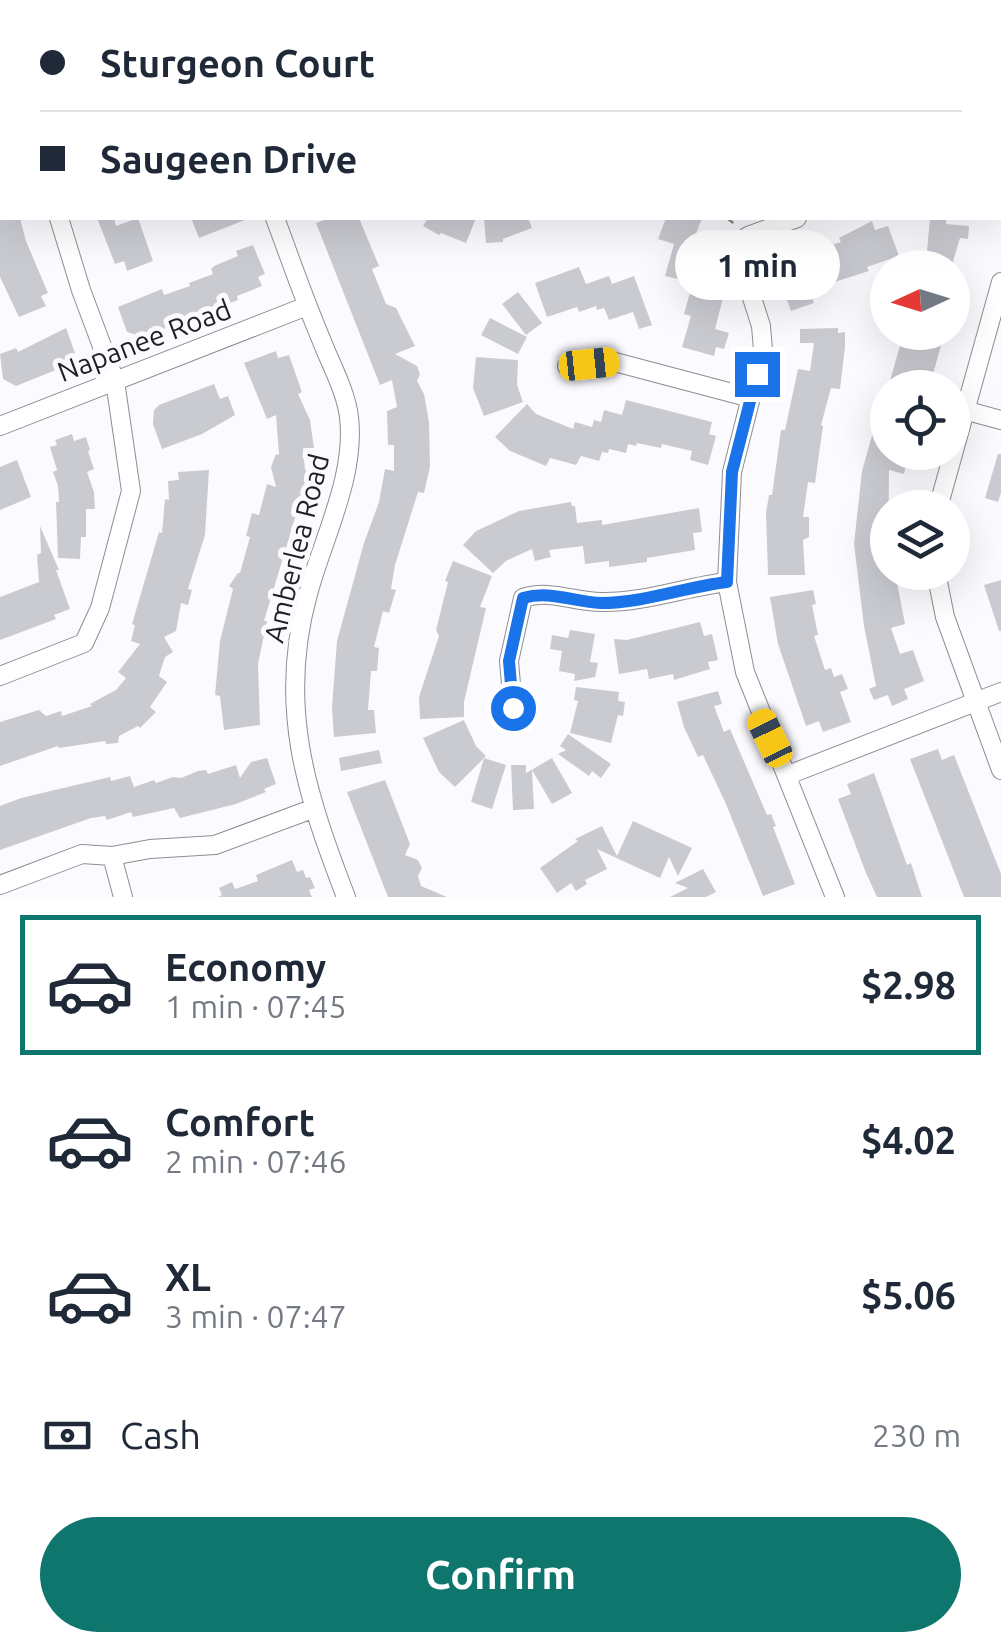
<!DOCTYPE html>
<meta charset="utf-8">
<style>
:root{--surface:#fff;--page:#f2f2f3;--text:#1f2937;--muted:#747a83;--line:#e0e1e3;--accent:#0f766e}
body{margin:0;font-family:Ubuntu,sans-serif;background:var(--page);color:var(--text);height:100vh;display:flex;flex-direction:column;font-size:38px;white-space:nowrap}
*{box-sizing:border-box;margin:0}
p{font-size:32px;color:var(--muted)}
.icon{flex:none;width:55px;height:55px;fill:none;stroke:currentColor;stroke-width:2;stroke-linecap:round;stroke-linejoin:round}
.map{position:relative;height:897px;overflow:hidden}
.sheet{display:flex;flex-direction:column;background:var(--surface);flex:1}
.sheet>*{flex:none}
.top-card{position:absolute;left:0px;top:0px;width:1002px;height:220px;box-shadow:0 10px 40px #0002;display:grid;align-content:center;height:220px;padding:0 40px;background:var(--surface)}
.needle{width:65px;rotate:266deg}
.tools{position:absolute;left:870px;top:250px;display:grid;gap:20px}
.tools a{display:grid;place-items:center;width:100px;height:100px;border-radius:50%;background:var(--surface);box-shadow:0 10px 40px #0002;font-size:50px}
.end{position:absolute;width:45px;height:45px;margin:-22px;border:12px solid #1a73e8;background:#fff;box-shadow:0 0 0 5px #fff}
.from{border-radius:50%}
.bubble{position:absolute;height:70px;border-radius:35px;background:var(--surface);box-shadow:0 10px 40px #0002;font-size:32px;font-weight:700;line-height:70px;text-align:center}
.car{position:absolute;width:30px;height:60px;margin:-30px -15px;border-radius:12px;box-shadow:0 0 8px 2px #0007;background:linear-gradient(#f5c518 24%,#345 0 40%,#f5c518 0 76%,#345 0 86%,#f5c518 0)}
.top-card b{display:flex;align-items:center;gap:35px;height:95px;font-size:38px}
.top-card b+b{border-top:2px solid var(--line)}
.top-card i{width:25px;height:25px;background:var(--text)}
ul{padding:18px 0 0;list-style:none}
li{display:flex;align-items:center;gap:30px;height:140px;margin:0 20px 15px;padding:0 20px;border:5px solid transparent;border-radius:0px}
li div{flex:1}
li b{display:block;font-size:38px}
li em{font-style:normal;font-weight:700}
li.current{border-color:var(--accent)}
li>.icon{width:90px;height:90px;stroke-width:1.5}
.pay{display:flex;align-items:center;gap:25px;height:110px;padding:0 40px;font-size:38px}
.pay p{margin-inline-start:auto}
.primary-button{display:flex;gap:20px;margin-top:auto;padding:20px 40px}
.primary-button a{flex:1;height:115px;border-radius:60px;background:var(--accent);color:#fff;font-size:40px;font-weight:700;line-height:115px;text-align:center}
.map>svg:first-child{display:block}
</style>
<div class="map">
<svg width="1001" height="897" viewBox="0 0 1001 897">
<rect width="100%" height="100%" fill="#fbfbff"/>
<!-- building -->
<path fill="#cacbd1" d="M 0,218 L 20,218 L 26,241 L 48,293 L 41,296 L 46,306 L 19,317 L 0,277 Z
M 97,218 L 114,218 L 116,226 L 138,218 L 153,261 L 127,271 L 124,261 L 115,264 Z
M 191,218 L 250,218 L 199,238 Z
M 330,218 L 359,218 L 379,266 L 372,269 L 386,304 L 396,308 L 415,346 L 395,354 L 417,366 L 420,374 L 417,381 L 424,394 L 429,422 L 430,467 L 424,493 L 418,492 L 395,565 L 391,589 L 396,590 L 389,613 L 383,611 L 374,647 L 379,648 L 377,671 L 371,671 L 368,710 L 374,710 L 376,733 L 334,737 L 332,707 L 337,641 L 364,543 L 379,502 L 385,469 L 394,471 L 394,445 L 388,445 L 387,411 L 397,407 L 392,380 L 380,385 L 316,223 Z
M 428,218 L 476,218 L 466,243 L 441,233 L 439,235 L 423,226 Z
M 484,218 L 528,218 L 532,228 L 503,239 L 503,242 L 486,243 Z
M 666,218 L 702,218 L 688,255 L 698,258 L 702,271 L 699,284 L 665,276 L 674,244 L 658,239 Z
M 930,218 L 947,218 L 946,224 L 969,226 L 968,239 L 960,238 L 951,268 L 928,268 L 922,258 L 927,251 Z
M 872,221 L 875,230 L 888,226 L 899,256 L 867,267 L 869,271 L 809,290 L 814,303 L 791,311 L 777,273 L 787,270 L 784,261 L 841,242 L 839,238 Z
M 253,245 L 265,274 L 258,277 L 262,286 L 237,296 L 238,300 L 138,339 L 137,335 L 127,332 L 118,307 L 162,289 L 164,295 L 190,286 L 189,283 L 213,274 L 211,269 L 214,266 L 238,256 L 236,251 Z
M 579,267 L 586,284 L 609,276 L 612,284 L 634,276 L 652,325 L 639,329 L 633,312 L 609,320 L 604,308 L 597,310 L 596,306 L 579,312 L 577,307 L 547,317 L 535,283 Z
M 691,289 L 723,298 L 715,329 L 729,333 L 724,349 L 716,347 L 714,356 L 682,347 L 691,316 L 684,314 Z
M 518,292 L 542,323 L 526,335 L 502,304 Z
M 490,318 L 527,337 L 518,354 L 481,335 Z
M 66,328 L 75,353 L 68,356 L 71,364 L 16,386 L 3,379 L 0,354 L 16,348 L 18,352 Z
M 838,328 L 838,333 L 845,332 L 845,347 L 840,389 L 831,388 L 821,425 L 823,426 L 815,483 L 808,482 L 803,517 L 809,517 L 809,537 L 803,540 L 805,575 L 768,575 L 766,513 L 769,495 L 772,495 L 781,430 L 785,430 L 798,369 L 810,371 L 814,343 L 800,343 L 800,329 Z
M 904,332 L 945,332 L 929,388 L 889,384 Z
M 276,351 L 278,358 L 289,355 L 302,392 L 298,394 L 310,420 L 314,448 L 303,448 L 305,470 L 308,471 L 305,485 L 264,621 L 267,621 L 258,664 L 260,725 L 224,730 L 220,696 L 215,695 L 220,641 L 233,589 L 229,586 L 238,573 L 240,573 L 250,537 L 246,536 L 252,513 L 259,515 L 267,484 L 276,487 L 271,467 L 276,454 L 279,455 L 276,415 L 267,419 L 244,363 Z
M 476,357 L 518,360 L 517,385 L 523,402 L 484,416 L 473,388 Z
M 214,384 L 220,399 L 228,396 L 235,415 L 202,434 L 162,449 L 153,424 L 154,410 L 159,405 Z
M 883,397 L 888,398 L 888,452 L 909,452 L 904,474 L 889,470 L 888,572 L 895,572 L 905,624 L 891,628 L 900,654 L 913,650 L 924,681 L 904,689 L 908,699 L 892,706 L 888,695 L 874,700 L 869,689 L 876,686 L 864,626 L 854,544 L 862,471 Z
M 626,400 L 712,422 L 709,434 L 716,436 L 708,465 L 690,460 L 692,451 L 662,444 L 661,448 L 637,443 L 636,446 L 628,444 L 626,453 L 609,449 L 608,453 L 602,452 L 599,461 L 581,456 L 576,465 L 550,458 L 546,466 L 510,451 L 495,437 L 527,404 L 536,414 L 573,429 L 575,422 L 592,427 L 594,420 L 601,422 L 604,410 L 622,415 Z
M 72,434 L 74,441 L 86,437 L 90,450 L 88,451 L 94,469 L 87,472 L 94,492 L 95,509 L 86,509 L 86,537 L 81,537 L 80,559 L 58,558 L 56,502 L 59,502 L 58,486 L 53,472 L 57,470 L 50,447 L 57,445 L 55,440 Z
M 998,454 L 1001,454 L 1001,493 L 998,502 L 985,498 Z
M 17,460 L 31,497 L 0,510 L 0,467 Z
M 209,470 L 205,535 L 188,589 L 192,590 L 188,605 L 181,603 L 176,631 L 164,637 L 173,652 L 165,657 L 159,676 L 167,682 L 150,707 L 156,712 L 140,728 L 138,726 L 119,736 L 118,743 L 106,744 L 105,741 L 59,748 L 58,746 L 0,766 L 0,722 L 39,710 L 46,716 L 61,711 L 62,716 L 92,706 L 90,704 L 116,690 L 126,678 L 118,672 L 140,644 L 131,641 L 135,625 L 132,624 L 159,532 L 162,533 L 165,499 L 169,500 L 168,481 L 179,480 L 178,472 Z
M 571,502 L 572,506 L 575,506 L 577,523 L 602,520 L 602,525 L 699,508 L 702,532 L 693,533 L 695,550 L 647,558 L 647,562 L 609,567 L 609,561 L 585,564 L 583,546 L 549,550 L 551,557 L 535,561 L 532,549 L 506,561 L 493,573 L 463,545 L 476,531 L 519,511 Z
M 40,526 L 59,570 L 56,570 L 70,609 L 54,615 L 56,619 L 0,640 L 0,597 L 39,582 L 37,555 L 41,553 Z
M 453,561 L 492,576 L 480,607 L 486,608 L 464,702 L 464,717 L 420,719 L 419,697 L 439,636 L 436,630 L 448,582 L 445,581 Z
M 1001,580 L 1001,631 L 999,631 L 984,585 Z
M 813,590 L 816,604 L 812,605 L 818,635 L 814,636 L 825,670 L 831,668 L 834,677 L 842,674 L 848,689 L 840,692 L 851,722 L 823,732 L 819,721 L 806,726 L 778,644 L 770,597 Z
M 700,622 L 704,636 L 712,634 L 718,660 L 708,662 L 710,669 L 674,680 L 673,674 L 649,679 L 647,669 L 619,674 L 614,639 L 627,640 Z
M 570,630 L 595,634 L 590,662 L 598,663 L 595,677 L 574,681 L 575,674 L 559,671 L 562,651 L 550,649 L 552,635 L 568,638 Z
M 576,687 L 619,692 L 618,701 L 625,702 L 623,716 L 618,715 L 611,743 L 570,733 L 578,701 L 574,700 Z
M 718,691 L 722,704 L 714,706 L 724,732 L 730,729 L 767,815 L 771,814 L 776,826 L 773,827 L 795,884 L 763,896 L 726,804 L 703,755 L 698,757 L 684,727 L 677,702 Z
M 464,720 L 476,746 L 486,756 L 455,787 L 439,772 L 423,738 Z
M 568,734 L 611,764 L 601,778 L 592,771 L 589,776 L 558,754 L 566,750 L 560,746 Z
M 938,749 L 942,760 L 954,755 L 1001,874 L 1001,897 L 964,897 L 910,759 Z
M 379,750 L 382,763 L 341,771 L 339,758 Z
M 267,758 L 276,784 L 264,789 L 266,792 L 236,804 L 180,818 L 174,808 L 133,817 L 131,812 L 107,820 L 105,816 L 91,818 L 0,850 L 0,806 L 21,798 L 110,777 L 111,781 L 130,776 L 134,787 L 154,780 L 156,783 L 173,777 L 181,778 L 198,771 L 206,770 L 208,774 L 236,765 L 240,778 L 251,762 Z
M 484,758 L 506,765 L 492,809 L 471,802 Z
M 552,758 L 572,793 L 552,804 L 532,770 L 534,809 L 513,810 L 511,765 L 526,765 L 526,773 Z
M 874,773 L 907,865 L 911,863 L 922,897 L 877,897 L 866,873 L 838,799 L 851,794 L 847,784 Z
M 385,780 L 410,844 L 405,855 L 418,860 L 422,868 L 418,876 L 421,886 L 447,897 L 388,897 L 347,792 Z
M 633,821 L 692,848 L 678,876 L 669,857 L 660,878 L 597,849 L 607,869 L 585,880 L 587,884 L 576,891 L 571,883 L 557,893 L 540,868 L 578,841 L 575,839 L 602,826 L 617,856 Z
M 292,860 L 297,872 L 303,870 L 306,878 L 310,877 L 315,888 L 309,890 L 312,897 L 218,897 L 222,895 L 219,888 L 232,882 L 235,889 L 258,881 L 256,875 Z
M 703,869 L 716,892 L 706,897 L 670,897 L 688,888 L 675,883 Z"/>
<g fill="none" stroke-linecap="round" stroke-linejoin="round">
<!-- minor casing -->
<g stroke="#8d8d93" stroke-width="20">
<path id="minor" d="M 414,0 L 415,2
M 712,0 L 713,2
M 947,0 L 948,2
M 321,2 L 325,0
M 0,66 L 2,73
M 1000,116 L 1001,115
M 1000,147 L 1001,150
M 275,218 C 290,258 304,299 321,339 C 330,363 346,391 349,417 C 356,476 323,538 308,594 C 277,706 306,793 346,897
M 797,218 L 748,236 L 739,257 L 761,326 L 763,350 L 732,472 L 727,582 L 745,672 L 835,897
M 567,366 L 611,361 L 751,398
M 964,410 L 1001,420
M 0,426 L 307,306
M 938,508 L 1001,282
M 936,572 L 945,617 L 1001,770
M 0,676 L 84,643 L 100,608 L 131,491 L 115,381 L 81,290 L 59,218
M 513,708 L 509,661 L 523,598 C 550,589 574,602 601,602 C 644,603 685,587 727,582
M 788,775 L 1001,692
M 112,856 L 123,897
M 0,885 L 82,854 L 112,856 L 150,849 L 215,845 L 312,809"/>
</g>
<!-- path -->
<path stroke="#8a8a8d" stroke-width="2.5" stroke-dasharray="8 5" stroke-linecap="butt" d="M 727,218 L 737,226"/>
<!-- minor -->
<use href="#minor" stroke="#fff" stroke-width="18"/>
</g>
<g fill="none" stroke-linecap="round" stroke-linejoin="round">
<!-- route -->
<path stroke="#1a73e8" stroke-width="12" d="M 513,708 L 509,661 L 523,598 C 550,590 574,602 601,603 C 644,603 685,587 727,582 L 732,472 L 757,374"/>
</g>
<g text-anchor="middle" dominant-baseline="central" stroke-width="10" stroke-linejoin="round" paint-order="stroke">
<!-- street labels -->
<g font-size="28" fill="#1f1f21" stroke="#fbfbff">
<text transform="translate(144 340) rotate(-21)">Napanee Road</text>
<text transform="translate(296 548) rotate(-76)">Amberlea Road</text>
</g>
</g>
</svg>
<div class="tools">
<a><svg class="needle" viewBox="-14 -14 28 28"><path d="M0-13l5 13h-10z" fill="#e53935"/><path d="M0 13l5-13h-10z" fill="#747a83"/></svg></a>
<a><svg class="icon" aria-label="locate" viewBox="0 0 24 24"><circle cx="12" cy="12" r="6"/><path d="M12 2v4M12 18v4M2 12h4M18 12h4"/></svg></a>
<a><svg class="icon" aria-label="layers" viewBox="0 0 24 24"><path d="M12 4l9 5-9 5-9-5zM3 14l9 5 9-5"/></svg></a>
</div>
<i class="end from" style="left:513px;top:708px"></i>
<i class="end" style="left:757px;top:374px"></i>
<div class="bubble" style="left:675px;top:230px;width:165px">1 min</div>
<i class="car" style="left:589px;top:364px;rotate:84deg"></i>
<i class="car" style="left:770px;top:738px;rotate:334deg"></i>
<div class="top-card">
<b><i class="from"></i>Sturgeon Court</b>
<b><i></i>Saugeen Drive</b>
</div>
</div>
<section class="sheet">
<ul>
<li class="current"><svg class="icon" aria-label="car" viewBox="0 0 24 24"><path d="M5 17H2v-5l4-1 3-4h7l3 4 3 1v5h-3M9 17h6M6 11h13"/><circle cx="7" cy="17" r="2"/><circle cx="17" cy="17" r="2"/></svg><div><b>Economy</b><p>1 min · 07:45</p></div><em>$2.98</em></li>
<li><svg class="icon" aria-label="car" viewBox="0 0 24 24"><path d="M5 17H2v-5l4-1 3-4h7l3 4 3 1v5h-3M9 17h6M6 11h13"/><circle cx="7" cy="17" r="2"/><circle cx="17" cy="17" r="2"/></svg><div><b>Comfort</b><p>2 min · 07:46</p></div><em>$4.02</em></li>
<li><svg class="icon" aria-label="car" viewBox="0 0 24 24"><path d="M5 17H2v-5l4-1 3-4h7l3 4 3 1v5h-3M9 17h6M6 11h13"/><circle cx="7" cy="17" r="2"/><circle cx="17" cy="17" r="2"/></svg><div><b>XL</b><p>3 min · 07:47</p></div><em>$5.06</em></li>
</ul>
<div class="pay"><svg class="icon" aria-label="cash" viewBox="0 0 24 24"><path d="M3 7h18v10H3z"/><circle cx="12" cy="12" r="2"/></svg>Cash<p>230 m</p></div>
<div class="primary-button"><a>Confirm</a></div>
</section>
